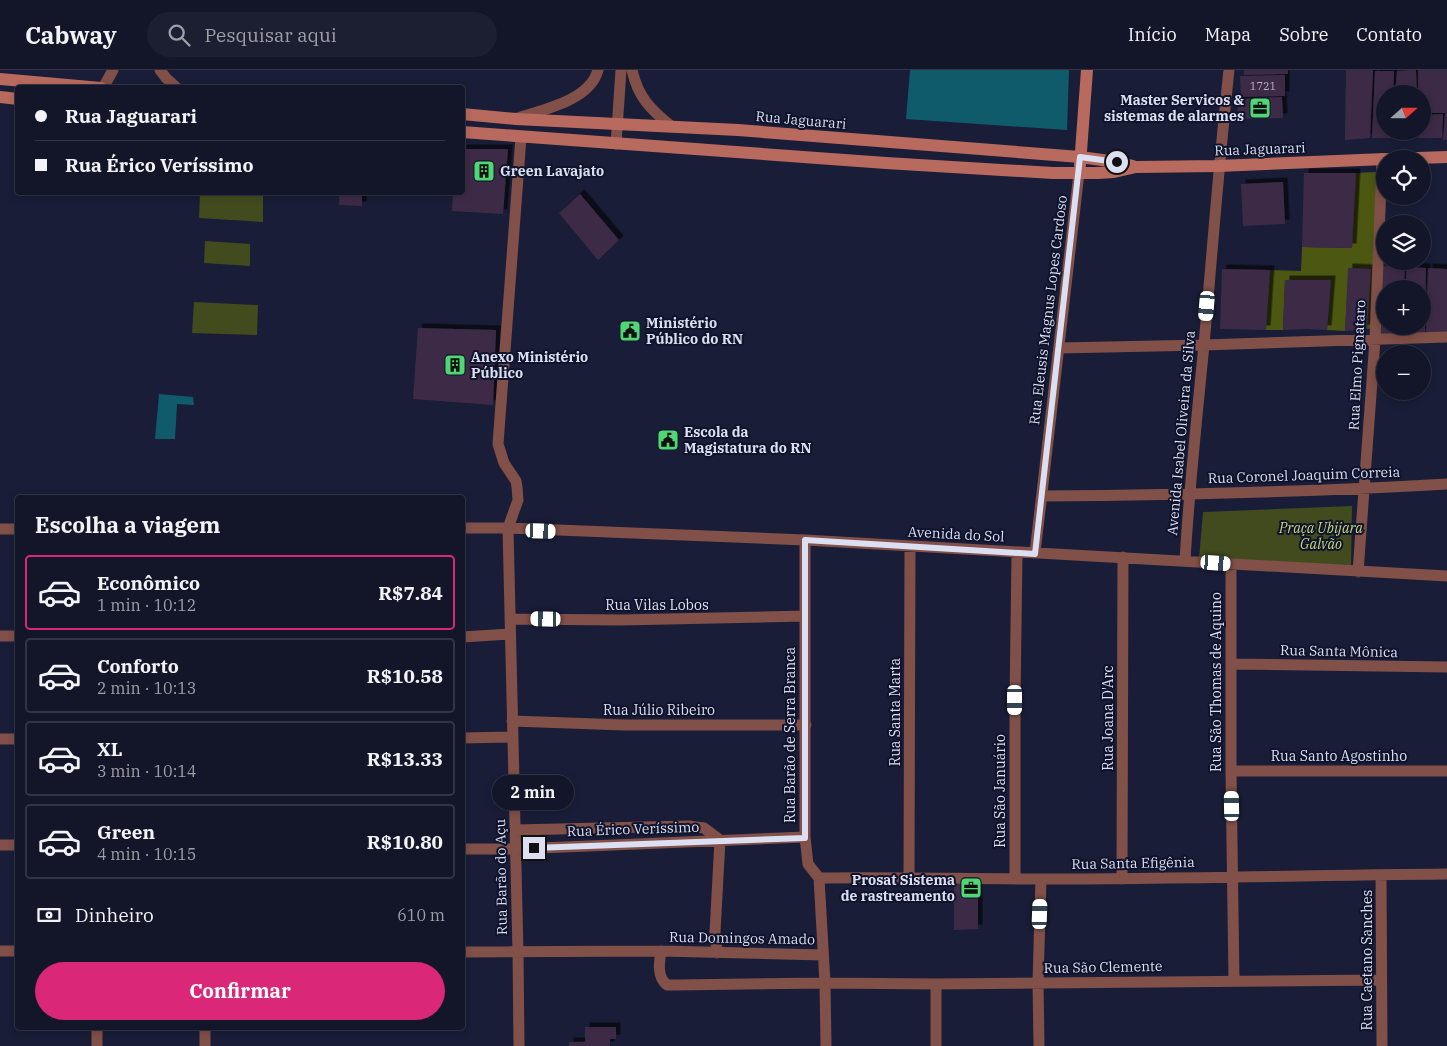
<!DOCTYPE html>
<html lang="pt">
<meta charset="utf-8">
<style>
:root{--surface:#131629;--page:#1c1f31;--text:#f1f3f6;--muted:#9d9fa8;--line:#323546;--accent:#db2777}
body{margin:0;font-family:"IBM Plex Serif",serif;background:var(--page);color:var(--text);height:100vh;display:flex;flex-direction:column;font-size:19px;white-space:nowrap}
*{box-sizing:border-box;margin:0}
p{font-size:16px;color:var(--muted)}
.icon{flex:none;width:28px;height:28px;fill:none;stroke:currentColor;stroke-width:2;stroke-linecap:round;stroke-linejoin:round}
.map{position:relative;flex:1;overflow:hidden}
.drawer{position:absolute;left:15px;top:425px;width:450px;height:535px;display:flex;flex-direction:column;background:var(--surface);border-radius:5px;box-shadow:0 2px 8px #0003,0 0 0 1px var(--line)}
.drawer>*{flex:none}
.guide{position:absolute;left:15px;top:15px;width:450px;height:110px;border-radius:5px;box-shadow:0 2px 8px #0003,0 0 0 1px var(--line);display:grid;align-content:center;height:110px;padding:0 20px;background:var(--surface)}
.needle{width:32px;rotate:69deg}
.tools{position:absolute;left:1376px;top:15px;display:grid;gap:10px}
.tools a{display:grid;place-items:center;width:55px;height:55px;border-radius:50%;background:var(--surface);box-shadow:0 2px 8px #0003,0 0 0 1px var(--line);font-size:25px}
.end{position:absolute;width:22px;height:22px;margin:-11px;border:6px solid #dbdff1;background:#111;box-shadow:0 0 0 2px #111}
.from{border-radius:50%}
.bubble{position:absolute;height:35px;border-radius:18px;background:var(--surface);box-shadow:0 2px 8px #0003,0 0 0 1px var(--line);font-size:16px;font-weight:700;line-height:35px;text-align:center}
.car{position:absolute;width:15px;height:30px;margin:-15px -8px;border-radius:6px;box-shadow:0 0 4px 1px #0007;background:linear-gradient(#fff 24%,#345 0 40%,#fff 0 76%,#345 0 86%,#fff 0)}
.guide b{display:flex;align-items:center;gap:18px;height:48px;font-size:19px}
.guide b+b{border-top:1px solid var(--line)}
.guide i{width:12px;height:12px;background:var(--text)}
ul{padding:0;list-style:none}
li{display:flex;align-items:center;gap:15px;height:75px;margin:0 10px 8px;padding:0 10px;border:2px solid var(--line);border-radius:5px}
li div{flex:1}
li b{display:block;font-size:19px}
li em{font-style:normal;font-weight:700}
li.active{border-color:var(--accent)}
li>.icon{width:45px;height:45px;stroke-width:1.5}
h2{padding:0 20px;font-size:22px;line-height:60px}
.pay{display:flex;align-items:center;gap:12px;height:55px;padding:0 20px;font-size:19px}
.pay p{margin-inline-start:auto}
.action{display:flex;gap:10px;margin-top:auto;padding:10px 20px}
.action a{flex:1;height:58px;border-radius:30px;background:var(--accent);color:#fff;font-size:20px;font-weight:700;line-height:58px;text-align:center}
header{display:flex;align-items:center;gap:30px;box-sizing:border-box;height:70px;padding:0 25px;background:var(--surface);border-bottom:1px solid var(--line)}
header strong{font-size:24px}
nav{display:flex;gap:28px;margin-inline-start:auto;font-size:18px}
.search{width:350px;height:45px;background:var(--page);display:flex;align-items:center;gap:12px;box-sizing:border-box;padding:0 18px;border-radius:28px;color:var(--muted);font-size:19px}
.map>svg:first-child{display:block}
</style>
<header>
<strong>Cabway</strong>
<div class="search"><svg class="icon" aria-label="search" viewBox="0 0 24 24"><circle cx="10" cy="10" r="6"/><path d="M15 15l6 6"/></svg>Pesquisar aqui</div>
<nav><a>Início</a><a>Mapa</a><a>Sobre</a><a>Contato</a></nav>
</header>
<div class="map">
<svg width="1447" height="976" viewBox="0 0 1447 976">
<defs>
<filter id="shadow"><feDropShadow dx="4.5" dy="-4.5" stdDeviation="0" flood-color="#0009"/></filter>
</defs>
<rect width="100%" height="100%" fill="#191d37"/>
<!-- green -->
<path fill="#424b1e" d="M 200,123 L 263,123 L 263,152 L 199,148 Z
M 205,171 L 250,174 L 250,196 L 204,193 Z
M 194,232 L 258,235 L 257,265 L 192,263 Z
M 1352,436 L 1351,498 L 1199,489 L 1203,442 Z"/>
<!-- forest -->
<path fill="#4c5712" d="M 1376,102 L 1374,258 L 1367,259 L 1371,199 L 1349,198 L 1345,261 L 1327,260 L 1331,210 L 1285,210 L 1283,260 L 1266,260 L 1270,200 L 1301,201 L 1302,177 L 1352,178 L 1356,103 Z"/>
<!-- water -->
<path fill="#105b6b" d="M 910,0 L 1069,0 L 1067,60 L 906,49 Z
M 159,324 L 193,327 L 194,335 L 177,334 L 175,369 L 155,369 Z"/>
<!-- building -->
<path fill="#3c2c46" filter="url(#shadow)" d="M 1244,0 L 1288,0 L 1288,4 L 1244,5 Z
M 1346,0 L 1373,0 L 1370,68 L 1345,70 Z
M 1412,0 L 1416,0 L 1417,24 L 1395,24 L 1397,1 Z
M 1418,0 L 1447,0 L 1447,70 L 1443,70 L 1445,43 L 1422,43 L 1422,24 L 1418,24 Z
M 1375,1 L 1394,1 L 1393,24 L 1385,24 L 1385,61 L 1391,61 L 1391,68 L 1372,68 Z
M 1285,5 L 1285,26 L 1241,27 L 1240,6 Z
M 1282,27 L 1283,48 L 1238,49 L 1237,29 Z
M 1443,44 L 1442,68 L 1419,68 L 1419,61 L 1422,61 L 1422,45 Z
M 1393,61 L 1417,61 L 1418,66 L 1393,67 Z
M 462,79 L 508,79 L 503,144 L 452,141 L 453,122 L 462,122 Z
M 1304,103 L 1356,103 L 1352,178 L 1302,177 Z
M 1283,112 L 1285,154 L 1243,156 L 1241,114 Z
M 339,122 L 362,122 L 362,136 L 339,135 Z
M 580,124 L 619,170 L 598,190 L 559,143 Z
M 1382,196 L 1405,197 L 1404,219 L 1385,219 L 1385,256 L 1403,256 L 1403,264 L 1380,264 Z
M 1406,197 L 1426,198 L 1425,263 L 1405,263 L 1405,256 L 1422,256 L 1422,219 L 1406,219 Z
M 1348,198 L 1371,199 L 1367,259 L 1345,261 Z
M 1428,198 L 1447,199 L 1447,262 L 1426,263 Z
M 1222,199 L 1270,200 L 1266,260 L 1220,259 Z
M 1285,210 L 1331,210 L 1327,260 L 1308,259 L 1283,260 Z
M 418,258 L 496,260 L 493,335 L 413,329 Z
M 954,814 L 978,814 L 978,859 L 954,860 Z
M 585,957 L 616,957 L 616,969 L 610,969 L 610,976 L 569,976 L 569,972 L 585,972 Z"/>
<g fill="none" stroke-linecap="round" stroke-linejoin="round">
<!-- street -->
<path stroke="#815048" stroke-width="11" d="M 160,0 L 166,8 L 177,18
M 632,0 C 638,27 650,39 671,56
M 103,18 L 113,0
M 518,48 C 545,39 590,30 598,0
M 616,74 L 621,0
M 1059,278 L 1204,275 L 1447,267
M 1042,426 C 1177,425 1312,422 1447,414
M 462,458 L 508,458 L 805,470 L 1447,506
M 0,459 L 18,459
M 805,470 L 805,767 L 808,794 L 819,808 L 825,913 L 826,976
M 1035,483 L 1079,103
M 1185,491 C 1189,419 1197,347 1204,275 C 1212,184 1219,92 1229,0
M 1231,494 L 1231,701 L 1234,911
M 1358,502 L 1375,270 L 1382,89
M 510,549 L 620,550 L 805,546
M 0,566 L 18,566
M 462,567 L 510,564
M 1231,594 L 1447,597
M 512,651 L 624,655 L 806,655
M 462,668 L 513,667
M 0,669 L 18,669
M 1231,701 L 1447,701
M 515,760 L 689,756 L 704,758 L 720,770
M 0,775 L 18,775
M 462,779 L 516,779 L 805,767
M 1381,805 L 1382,976
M 909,807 L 910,477
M 819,808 C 894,807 968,809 1042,809 C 1177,809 1312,805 1447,804
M 1015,809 L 1015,630 L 1017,483
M 1122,809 L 1123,487
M 0,881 L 18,881
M 661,881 C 659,893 657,907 667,915 L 677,915 L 825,913 L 936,914 L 1381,910
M 462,882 L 661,881 L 823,885
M 717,883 L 715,862 L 720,770
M 205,958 L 205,976
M 97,976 L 97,958
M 519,976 L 518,882 L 508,458 L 518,430 L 517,417 L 516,411 L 504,393 L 498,374 L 521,67
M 936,976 L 936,914
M 1039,976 L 1038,912 L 1041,809"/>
<!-- secondary -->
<path stroke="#b96a5e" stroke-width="12" d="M 0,9 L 101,18
M 0,27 L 18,29
M 462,44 L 516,49 L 738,60 L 1080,87 L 1117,92 L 1133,96
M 462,62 L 886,93 L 1053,103 L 1098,103 L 1114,102 L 1136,97 L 1218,96 L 1385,89
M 1389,89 L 1447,87
M 1080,95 L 1087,0"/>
</g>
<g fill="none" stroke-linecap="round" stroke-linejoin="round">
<!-- route -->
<path stroke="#dbdff1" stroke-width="6" d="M 534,778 L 805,768 L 805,470 L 1035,484 L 1080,87 L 1117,92"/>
</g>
<!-- icons -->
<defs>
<g id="office-square" transform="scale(1.125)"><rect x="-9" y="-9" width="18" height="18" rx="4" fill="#50d674" stroke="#10132c"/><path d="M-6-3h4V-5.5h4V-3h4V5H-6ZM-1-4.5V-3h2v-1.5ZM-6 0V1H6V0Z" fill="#111"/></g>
<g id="building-square" transform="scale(1.125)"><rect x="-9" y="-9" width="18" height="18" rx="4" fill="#50d674" stroke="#10132c"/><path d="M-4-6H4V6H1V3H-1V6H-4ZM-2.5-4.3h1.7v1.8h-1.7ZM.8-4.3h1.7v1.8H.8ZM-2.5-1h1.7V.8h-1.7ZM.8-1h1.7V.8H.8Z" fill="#111"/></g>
<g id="civic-square" transform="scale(1.125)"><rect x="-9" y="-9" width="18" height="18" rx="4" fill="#50d674" stroke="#10132c"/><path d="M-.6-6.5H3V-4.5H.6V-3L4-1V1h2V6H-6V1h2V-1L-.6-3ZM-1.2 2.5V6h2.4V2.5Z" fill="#111"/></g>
</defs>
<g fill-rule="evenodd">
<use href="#office-square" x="1260" y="38"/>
<use href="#building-square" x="484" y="101"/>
<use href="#civic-square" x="630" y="261"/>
<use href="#building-square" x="455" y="295"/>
<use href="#civic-square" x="668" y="370"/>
<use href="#office-square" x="971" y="818"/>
</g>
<g text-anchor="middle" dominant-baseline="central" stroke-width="4" stroke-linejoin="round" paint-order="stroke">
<!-- number labels -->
<g font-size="11" fill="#b3b2c6">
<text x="1263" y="16">1721</text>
</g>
<!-- poi labels -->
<g font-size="14" font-weight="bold" fill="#dbdff1" stroke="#10132c" text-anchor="start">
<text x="1244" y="30" text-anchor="end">Master Servicos &amp;<tspan x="1244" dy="16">sistemas de alarmes</tspan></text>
<text x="500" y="101">Green Lavajato</text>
<text x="646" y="253">Ministério<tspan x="646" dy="16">Público do RN</tspan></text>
<text x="471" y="287">Anexo Ministério<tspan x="471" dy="16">Público</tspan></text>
<text x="684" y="362">Escola da<tspan x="684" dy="16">Magistatura do RN</tspan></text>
<text x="955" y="810" text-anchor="end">Prosat Sistema<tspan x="955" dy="16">de rastreamento</tspan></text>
</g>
<!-- street labels -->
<g font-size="14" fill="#dbdff1" stroke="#10132c">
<text transform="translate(801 50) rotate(5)">Rua Jaguarari</text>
<text transform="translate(1260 79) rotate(-2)">Rua Jaguarari</text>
<text transform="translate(1048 240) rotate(-83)">Rua Eleusis Magnus Lopes Cardoso</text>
<text transform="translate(1357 295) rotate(-87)">Rua Elmo Pignataro</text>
<text transform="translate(1181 363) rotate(-85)">Avenida Isabel Oliveira da Silva</text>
<text transform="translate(1304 405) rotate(-2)">Rua Coronel Joaquim Correia</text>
<text transform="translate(956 464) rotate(3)">Avenida do Sol</text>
<text x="657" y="535">Rua Vilas Lobos</text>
<text transform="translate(1339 581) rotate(1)">Rua Santa Mônica</text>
<text transform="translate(1216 612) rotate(-90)">Rua São Thomas de Aquino</text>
<text x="659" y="640">Rua Júlio Ribeiro</text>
<text transform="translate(895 642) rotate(-90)">Rua Santa Marta</text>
<text transform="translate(1108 648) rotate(-90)">Rua Joana D'Arc</text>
<text transform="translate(790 665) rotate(-90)">Rua Barão de Serra Branca</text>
<text x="1339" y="686">Rua Santo Agostinho</text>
<text transform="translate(1000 721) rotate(-90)">Rua São Januário</text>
<text transform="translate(633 759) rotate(-2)">Rua Érico Veríssimo</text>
<text transform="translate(1133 793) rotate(-1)">Rua Santa Efigênia</text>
<text transform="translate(501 807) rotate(-91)">Rua Barão do Açu</text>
<text transform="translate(742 868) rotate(1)">Rua Domingos Amado</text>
<text transform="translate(1367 890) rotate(-90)">Rua Caetano Sanches</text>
<text transform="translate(1103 897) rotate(-1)">Rua São Clemente</text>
</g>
<!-- park labels -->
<g font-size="14" font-style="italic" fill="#c4d679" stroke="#10132c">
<text x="1321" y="458">Praça Ubijara<tspan x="1321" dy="16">Galvão</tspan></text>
</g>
</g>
</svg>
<div class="tools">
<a><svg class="needle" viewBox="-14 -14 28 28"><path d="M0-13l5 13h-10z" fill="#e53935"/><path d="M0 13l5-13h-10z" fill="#9d9fa8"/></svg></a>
<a><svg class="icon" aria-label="locate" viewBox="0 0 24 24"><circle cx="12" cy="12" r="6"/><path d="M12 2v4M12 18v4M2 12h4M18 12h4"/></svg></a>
<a><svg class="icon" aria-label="layers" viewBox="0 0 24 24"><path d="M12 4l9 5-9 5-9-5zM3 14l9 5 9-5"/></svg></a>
<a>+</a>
<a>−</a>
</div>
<i class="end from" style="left:1117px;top:92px"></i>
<i class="end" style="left:534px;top:778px"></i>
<div class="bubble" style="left:492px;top:705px;width:82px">2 min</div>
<i class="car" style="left:1207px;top:236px;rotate:185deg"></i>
<i class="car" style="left:541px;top:461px;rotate:92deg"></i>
<i class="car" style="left:1216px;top:493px;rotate:94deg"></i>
<i class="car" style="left:546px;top:549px;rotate:271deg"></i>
<i class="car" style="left:1015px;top:630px;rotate:180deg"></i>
<i class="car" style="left:1232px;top:736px;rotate:359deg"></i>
<i class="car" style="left:1040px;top:844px;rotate:2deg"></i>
<div class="guide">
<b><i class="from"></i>Rua Jaguarari</b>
<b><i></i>Rua Érico Veríssimo</b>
</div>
<section class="drawer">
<h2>Escolha a viagem</h2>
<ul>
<li class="active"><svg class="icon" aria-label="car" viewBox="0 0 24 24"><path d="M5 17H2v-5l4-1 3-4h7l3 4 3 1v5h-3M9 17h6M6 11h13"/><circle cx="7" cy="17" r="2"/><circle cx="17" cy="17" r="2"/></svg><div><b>Econômico</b><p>1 min · 10:12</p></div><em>R$7.84</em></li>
<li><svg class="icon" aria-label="car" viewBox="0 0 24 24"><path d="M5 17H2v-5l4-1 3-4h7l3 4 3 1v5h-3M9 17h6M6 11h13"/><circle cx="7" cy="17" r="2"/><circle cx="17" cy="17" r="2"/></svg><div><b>Conforto</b><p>2 min · 10:13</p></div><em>R$10.58</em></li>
<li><svg class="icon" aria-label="car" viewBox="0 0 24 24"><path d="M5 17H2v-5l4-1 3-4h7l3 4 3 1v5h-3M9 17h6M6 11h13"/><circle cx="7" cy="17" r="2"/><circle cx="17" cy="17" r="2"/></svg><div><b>XL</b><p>3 min · 10:14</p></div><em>R$13.33</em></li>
<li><svg class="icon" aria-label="car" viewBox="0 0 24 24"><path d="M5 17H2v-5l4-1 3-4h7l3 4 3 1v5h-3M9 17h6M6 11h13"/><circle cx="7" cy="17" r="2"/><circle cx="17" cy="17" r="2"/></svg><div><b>Green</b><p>4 min · 10:15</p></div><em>R$10.80</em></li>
</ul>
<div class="pay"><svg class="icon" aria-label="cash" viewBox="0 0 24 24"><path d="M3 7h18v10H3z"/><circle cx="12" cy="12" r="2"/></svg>Dinheiro<p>610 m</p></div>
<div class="action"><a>Confirmar</a></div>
</section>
</div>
